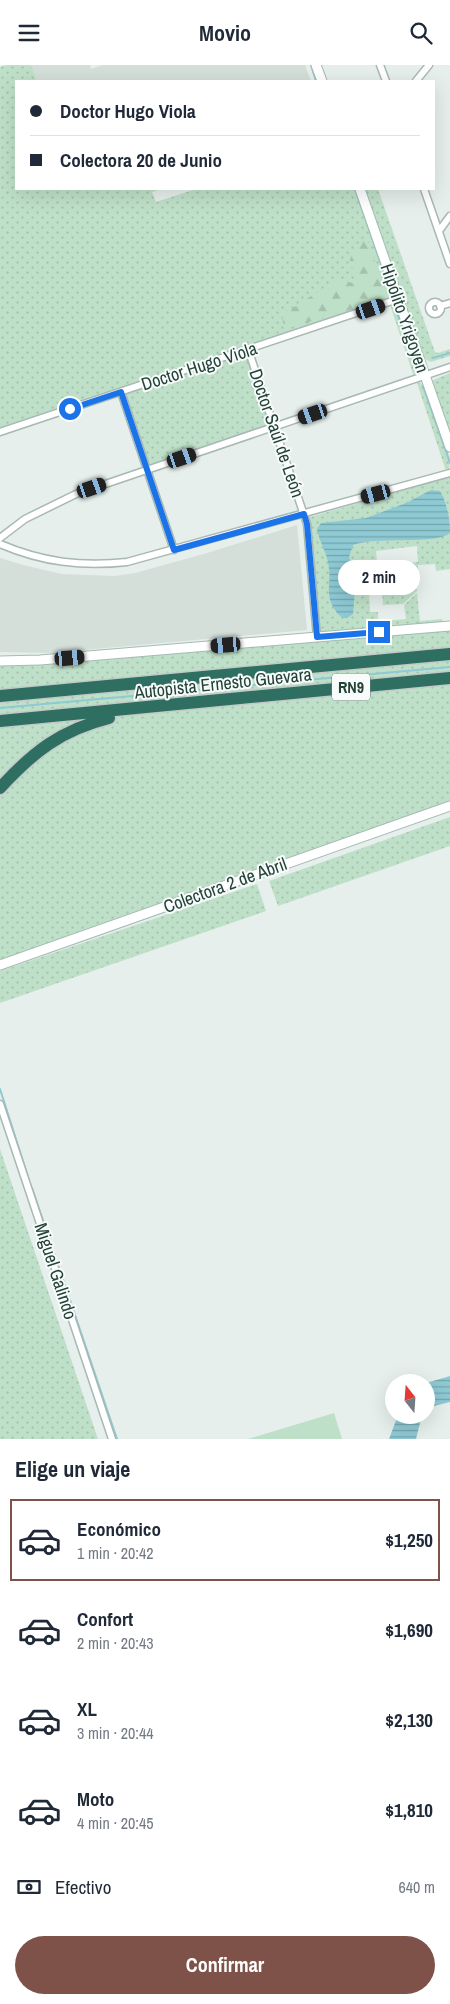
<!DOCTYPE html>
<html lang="es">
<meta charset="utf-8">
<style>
:root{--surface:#fff;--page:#f2f2f3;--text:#1f2937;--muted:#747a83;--line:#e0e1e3;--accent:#7f5249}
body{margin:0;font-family:"Archivo Narrow",sans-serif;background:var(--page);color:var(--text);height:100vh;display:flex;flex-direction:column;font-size:19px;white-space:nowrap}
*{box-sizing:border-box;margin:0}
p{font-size:16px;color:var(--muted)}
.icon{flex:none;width:28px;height:28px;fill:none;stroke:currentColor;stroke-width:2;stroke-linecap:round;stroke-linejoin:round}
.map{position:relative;height:1374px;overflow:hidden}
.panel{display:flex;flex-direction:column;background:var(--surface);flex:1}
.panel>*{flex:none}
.banner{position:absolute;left:15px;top:15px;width:420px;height:110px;border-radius:0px;box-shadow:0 5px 20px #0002;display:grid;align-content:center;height:110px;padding:0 15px;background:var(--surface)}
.needle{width:32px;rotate:343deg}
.buttons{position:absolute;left:385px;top:1309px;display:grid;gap:10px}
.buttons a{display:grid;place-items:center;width:50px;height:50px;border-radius:50%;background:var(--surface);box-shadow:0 5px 20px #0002;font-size:25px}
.end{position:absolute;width:22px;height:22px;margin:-11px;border:6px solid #1a73e8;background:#fff;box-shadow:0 0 0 2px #fff}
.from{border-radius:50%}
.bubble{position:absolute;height:35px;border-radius:18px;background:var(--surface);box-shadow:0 5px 20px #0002;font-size:16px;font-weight:700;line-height:35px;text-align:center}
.car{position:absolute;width:15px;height:30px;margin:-15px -8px;border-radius:6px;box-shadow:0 0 4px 1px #0007;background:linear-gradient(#222 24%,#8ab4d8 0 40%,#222 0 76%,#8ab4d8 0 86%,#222 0)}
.banner b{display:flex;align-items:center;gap:18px;height:48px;font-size:19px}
.banner b+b{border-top:1px solid var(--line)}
.banner i{width:12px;height:12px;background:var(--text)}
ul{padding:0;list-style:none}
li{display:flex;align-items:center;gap:15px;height:82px;margin:0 10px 8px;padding:0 5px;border:2px solid transparent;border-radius:0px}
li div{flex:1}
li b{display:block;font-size:19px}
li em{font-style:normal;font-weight:700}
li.current{border-color:var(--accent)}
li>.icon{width:45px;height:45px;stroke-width:1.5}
h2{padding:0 15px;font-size:22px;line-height:60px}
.pay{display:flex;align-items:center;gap:12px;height:55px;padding:0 15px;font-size:19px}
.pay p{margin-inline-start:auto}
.cta{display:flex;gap:10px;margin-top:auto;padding:10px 15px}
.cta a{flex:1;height:58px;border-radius:30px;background:var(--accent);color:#fff;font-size:20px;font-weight:700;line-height:58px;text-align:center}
header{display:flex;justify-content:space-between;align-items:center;height:65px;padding:0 15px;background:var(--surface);font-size:22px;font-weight:700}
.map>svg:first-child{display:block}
</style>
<header><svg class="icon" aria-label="menu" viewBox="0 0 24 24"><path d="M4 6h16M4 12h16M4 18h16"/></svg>Movio<svg class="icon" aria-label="search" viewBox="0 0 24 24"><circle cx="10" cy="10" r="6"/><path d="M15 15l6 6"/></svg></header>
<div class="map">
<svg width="450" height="1374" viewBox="0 0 450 1374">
<defs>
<pattern id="grass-dots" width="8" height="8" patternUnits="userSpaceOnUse" patternTransform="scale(1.25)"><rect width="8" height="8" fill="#bfe0c8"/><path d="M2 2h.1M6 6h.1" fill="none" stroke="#a4c1ad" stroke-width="1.8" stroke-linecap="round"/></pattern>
<pattern id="forest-firs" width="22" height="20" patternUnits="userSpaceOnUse" patternTransform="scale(1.25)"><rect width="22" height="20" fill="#bfe0c8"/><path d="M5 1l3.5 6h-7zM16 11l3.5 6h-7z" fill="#a4c1ad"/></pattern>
<pattern id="water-rules" width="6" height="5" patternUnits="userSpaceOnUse" patternTransform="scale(1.25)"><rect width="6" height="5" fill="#8ec9d4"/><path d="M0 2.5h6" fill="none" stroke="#74a5ad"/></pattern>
</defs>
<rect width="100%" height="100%" fill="#e6efeb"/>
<!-- built -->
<path fill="#d4dfda" d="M 31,0 L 90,0 L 91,4 L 103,0 L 305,0 L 311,16 L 37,16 Z
M 297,460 L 307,565 L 51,588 L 0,587 L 0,493 L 23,500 L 62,509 L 115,511 L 135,508 L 207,488 Z"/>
<!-- grass -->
<path fill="url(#grass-dots)" d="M 6,0 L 31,0 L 37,16 L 16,16 L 16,124 L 162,124 L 152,127 L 156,137 L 196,124 L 356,124 L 393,232 L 0,364 L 0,2 Z
M 362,124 L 378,124 L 435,287 L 438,288 L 450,284 L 450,291 L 431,297 L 423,293 Z
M 393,239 L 398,243 L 420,307 L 414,312 L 390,240 Z
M 242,289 L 248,293 L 269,357 L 267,362 L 151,399 L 147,395 L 127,334 L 127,328 Z
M 450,308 L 450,374 L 431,316 Z
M 420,317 L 426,324 L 450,393 L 449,405 L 446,406 L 417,318 Z
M 450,412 L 450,504 L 436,506 L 435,499 L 418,500 L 418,507 L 379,510 L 379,501 L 418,497 L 417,481 L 376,486 L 377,497 L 366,497 L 367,508 L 361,509 L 363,525 L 369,525 L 370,547 L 378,547 L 378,560 L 381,559 L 382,556 L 406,554 L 404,540 L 417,528 L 420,556 L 442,554 L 443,557 L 320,568 L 309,456 L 310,452 Z
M 408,524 L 417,524 L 417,526 L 403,539 L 383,540 L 382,526 Z
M 450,561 L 450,741 L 0,900 L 0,596 Z
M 450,752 L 450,781 L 278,841 L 269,816 Z
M 257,819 L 266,846 L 0,938 L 0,906 Z
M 0,1084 L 98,1374 L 0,1374 Z"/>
<!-- forest -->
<path fill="url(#forest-firs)" d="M 364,173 L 367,174 L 388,234 L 284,264 L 282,250 L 336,215 L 354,218 L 361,213 L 349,199 L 353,184 Z"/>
<!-- garden -->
<path fill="#bfe0c8" d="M 334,1348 L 342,1374 L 248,1374 Z"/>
<!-- water -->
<path fill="url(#water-rules)" d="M 431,425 L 440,426 C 447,439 450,453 450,468 C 437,480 376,471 353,480 L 349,492 L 356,512 L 353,549 L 347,553 L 341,552 C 321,531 333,522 328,497 C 326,486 319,476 317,464 L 321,458 L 366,453 L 406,438 Z
M 450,1311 L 450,1337 L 426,1343 L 426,1318 Z
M 398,1350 L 422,1350 L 416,1374 L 389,1374 Z"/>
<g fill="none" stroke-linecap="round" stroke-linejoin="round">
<!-- stream -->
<path stroke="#8ec9d4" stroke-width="2" d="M 311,0 L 316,16
M 355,124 L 391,228
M 396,245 L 417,304
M 433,293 L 450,288
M 423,321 L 450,398
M 0,643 L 450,602
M 0,1024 L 29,1115
M 32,1123 L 117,1374"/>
<!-- street casing -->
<g stroke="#a8b8b2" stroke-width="9">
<path id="street" d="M 380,0 L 386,16
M 416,16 L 429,0
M 424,124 L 450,199
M 439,166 L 450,151
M429 243a6 6 0 1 1 12 0a6 6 0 1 1-12 0Z
M 440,241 L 450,238
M 248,284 L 307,459 L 317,572
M 121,327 L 174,485
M 0,367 L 398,234
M 0,473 L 25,454 L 76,429 L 450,302
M 0,479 C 42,497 82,502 127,497 L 450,408
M 0,1039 L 112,1374"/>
</g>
<!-- secondary casing -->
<g stroke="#a4bbb3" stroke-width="11">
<path id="secondary" d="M 316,0 L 322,16
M 360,124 L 450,382
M 0,596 L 40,595 L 450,561
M 0,900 L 450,741"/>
</g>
<!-- highway casing -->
<g stroke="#c2cac8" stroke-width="15">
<path id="highway" d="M 0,631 L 450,589
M 0,656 L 450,613
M 0,723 C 33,687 61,665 109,653"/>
</g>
<!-- street -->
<use href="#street" stroke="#fff" stroke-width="6"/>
<!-- secondary -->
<use href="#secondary" stroke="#fff" stroke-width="9"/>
<!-- highway -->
<use href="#highway" stroke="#2f6f62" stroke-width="12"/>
</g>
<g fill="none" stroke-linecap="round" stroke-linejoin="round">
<!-- route -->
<path stroke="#1a73e8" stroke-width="6" d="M 70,344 L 121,327 L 174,485 L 304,449 L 307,459 L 317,572 L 379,567"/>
</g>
<g text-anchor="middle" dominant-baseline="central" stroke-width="4" stroke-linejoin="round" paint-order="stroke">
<!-- shield labels -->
<rect fill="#f7fbf9" stroke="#637a73" stroke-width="1" x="332" y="608.5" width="38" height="27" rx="4"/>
<g font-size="16" font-weight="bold" fill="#24423a">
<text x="351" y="622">RN9</text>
</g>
<!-- street labels -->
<g font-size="18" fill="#24423a" stroke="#f7fbf9">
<text transform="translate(405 253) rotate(71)">Hipólito Yrigoyen</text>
<text transform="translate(199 301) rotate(-18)">Doctor Hugo Viola</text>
<text transform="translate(277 368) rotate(71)">Doctor Saúl de León</text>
<text transform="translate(223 618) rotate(-6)">Autopista Ernesto Guevara</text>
<text transform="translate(225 820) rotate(-20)">Colectora 2 de Abril</text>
<text transform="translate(56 1206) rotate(72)">Miguel Galindo</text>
</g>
</g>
</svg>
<div class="buttons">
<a><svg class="needle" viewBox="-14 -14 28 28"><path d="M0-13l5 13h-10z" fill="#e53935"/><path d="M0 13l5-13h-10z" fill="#747a83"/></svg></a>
</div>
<i class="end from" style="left:70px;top:344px"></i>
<i class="end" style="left:379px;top:567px"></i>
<div class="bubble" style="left:338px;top:495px;width:82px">2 min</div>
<i class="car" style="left:371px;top:244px;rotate:71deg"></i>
<i class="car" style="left:313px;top:349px;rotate:251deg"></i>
<i class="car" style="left:182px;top:393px;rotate:71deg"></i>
<i class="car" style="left:92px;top:423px;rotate:71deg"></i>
<i class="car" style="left:376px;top:429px;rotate:255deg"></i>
<i class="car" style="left:226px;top:580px;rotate:265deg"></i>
<i class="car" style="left:70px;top:593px;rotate:85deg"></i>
<div class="banner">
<b><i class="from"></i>Doctor Hugo Viola</b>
<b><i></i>Colectora 20 de Junio</b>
</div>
</div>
<section class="panel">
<h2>Elige un viaje</h2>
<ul>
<li class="current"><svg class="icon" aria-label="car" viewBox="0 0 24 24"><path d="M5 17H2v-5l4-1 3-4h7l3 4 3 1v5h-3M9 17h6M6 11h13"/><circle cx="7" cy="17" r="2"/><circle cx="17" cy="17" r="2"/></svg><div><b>Económico</b><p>1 min · 20:42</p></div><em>$1,250</em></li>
<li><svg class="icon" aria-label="car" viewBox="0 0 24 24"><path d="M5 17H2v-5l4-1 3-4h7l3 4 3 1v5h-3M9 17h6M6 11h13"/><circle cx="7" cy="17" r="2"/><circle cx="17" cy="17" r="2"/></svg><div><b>Confort</b><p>2 min · 20:43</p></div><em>$1,690</em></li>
<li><svg class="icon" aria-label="car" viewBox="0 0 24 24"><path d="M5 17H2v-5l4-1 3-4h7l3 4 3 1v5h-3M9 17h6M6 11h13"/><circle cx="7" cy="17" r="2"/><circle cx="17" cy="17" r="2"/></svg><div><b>XL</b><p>3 min · 20:44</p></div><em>$2,130</em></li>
<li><svg class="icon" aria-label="car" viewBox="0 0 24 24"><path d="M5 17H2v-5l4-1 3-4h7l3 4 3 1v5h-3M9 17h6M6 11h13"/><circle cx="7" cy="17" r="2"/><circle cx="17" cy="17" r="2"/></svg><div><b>Moto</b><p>4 min · 20:45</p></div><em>$1,810</em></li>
</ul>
<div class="pay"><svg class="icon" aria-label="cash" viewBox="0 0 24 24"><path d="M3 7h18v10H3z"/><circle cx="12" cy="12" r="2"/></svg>Efectivo<p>640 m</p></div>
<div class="cta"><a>Confirmar</a></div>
</section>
